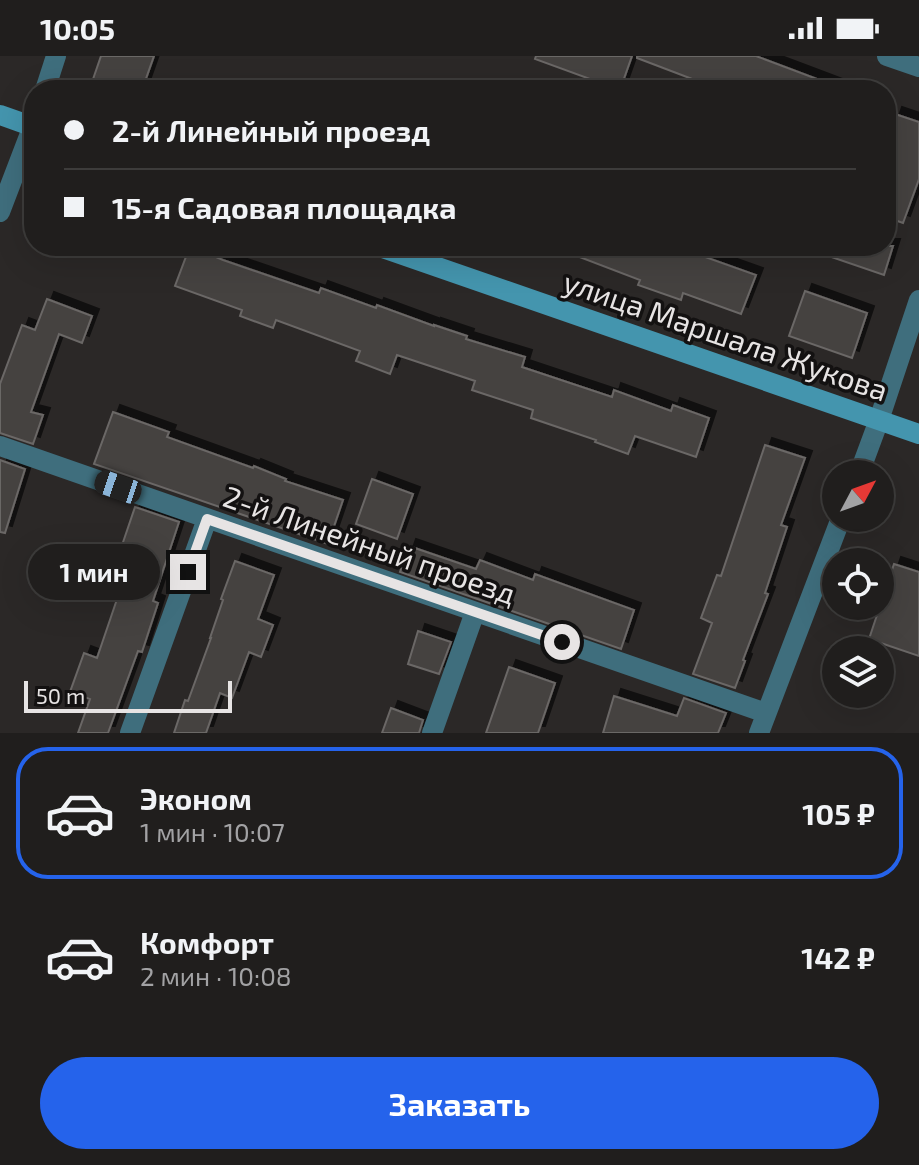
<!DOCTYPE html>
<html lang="ru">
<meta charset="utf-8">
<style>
:root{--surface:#201e1d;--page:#2d2b2a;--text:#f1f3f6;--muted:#a2a2a4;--line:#3d3c3b;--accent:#2563eb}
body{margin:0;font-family:"Exo 2",sans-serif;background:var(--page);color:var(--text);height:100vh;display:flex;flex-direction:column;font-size:30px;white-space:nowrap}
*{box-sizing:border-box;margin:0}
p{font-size:26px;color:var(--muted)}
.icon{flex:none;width:44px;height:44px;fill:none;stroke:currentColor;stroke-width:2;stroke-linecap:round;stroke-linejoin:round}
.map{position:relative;height:677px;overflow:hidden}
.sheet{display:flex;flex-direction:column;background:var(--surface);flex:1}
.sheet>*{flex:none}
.banner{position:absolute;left:24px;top:24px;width:872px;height:176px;border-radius:32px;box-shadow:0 8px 32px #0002,0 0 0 2px var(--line);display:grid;align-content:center;height:176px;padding:0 40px;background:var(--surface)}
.needle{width:52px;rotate:49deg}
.fabs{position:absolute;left:822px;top:404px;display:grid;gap:16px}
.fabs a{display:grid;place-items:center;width:72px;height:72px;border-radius:50%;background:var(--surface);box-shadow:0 8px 32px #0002,0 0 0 2px var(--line);font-size:40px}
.scale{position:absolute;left:24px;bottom:20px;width:208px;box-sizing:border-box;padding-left:8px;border:4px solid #e7e4e4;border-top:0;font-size:22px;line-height:28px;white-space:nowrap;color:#e7e4e4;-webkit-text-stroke:6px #131111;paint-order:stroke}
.end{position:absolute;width:36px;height:36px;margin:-18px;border:10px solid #e7e4e4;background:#111;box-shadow:0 0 0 4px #111}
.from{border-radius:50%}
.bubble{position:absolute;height:56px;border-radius:28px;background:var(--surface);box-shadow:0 8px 32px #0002,0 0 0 2px var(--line);font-size:26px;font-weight:700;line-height:56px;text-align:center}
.car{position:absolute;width:24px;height:48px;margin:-24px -12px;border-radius:10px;box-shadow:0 0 6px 2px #0007;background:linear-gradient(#222 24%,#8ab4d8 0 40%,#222 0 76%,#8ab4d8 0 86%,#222 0)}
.banner b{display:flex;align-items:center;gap:28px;height:76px;font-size:30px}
.banner b+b{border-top:2px solid var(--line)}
.banner i{width:20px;height:20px;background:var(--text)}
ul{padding:14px 0 0;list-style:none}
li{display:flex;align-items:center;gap:24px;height:132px;margin:0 16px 12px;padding:0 24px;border:4px solid transparent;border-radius:32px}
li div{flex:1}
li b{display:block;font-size:30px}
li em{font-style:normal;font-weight:700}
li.on{border-color:var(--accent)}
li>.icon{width:72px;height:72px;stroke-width:1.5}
.button{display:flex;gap:16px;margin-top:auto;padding:16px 40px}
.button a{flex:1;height:92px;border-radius:48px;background:var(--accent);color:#fff;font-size:32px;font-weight:700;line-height:92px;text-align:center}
.status{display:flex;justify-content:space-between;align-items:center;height:56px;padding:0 40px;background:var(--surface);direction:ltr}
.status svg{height:22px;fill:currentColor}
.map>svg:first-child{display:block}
</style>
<div class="status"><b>10:05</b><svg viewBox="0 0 49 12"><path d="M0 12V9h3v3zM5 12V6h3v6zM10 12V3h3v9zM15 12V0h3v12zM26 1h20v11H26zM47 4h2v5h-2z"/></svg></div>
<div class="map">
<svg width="919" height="677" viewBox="0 0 919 677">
<defs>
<filter id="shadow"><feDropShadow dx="7" dy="-7" stdDeviation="0" flood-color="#0009"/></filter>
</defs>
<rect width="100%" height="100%" fill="#2b2827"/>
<!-- building -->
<path fill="#454241" stroke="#6b6766" stroke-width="2" filter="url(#shadow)" d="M 101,0 L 154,0 L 142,34 L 107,34 L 91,29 Z
M 536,0 L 632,0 L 620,34 L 535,3 Z
M 637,0 L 756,0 L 841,32 L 840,34 L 721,34 L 637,2 Z
M 895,58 L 919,66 L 919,123 L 903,167 L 886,161 L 886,86 Z
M 190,190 L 223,204 L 319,237 L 321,232 L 376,252 L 377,249 L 434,270 L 434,269 L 467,280 L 466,283 L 525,301 L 522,311 L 612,341 L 614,334 L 671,355 L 673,349 L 709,362 L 696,401 L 635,380 L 628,398 L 595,386 L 596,384 L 531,362 L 533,354 L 472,334 L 475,325 L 397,299 L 390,318 L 356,305 L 360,295 L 276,264 L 273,272 L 240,260 L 242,254 L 175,230 Z
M 557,190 L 697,190 L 694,197 L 756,219 L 741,258 L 683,237 L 681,244 L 638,229 L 640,224 L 556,192 Z
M 811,190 L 893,190 L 884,219 L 811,194 Z
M 805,235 L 867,257 L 852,302 L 789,280 Z
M 47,243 L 92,260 L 82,287 L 59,278 L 31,356 L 43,359 L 33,388 L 0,377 L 0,328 L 22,269 L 35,274 Z
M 113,356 L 169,376 L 167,381 L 253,412 L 254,410 L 286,423 L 285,425 L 343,444 L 328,488 L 94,408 Z
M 765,389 L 805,402 L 781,469 L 787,471 L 765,537 L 768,538 L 743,604 L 745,605 L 735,632 L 693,618 L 712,567 L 701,562 L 717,519 L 721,520 Z
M 0,404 L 25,413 L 5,477 L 0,476 Z
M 372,423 L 413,438 L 397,483 L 356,468 Z
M 135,451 L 179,466 L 153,545 L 158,547 L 142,596 L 138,595 L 108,677 L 78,677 L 90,643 L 70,636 L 84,597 L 97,602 L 130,505 L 118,501 Z
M 409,490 L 476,513 L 480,504 L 533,524 L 535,518 L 634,554 L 621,593 L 400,516 Z
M 235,505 L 274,519 L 258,563 L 273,569 L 261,601 L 249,596 L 232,642 L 220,637 L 206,677 L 174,677 L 185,644 L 188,645 L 211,582 L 210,582 L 223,544 L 221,543 Z
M 894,508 L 919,516 L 919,600 L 869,583 Z
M 418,575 L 451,586 L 439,618 L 408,608 Z
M 509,611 L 555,627 L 538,677 L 486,677 Z
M 614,640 L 677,660 L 684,642 L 726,657 L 718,677 L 603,677 Z
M 391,652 L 423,664 L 419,677 L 382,677 Z"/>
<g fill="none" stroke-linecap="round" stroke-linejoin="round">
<!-- street -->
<path stroke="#3f6e7d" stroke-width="20" d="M 887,0 L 919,11
M 45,34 L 56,0
M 0,156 L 34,67
M 0,390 L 766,657
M 859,418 L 879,364 L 919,244
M 130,677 L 207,463
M 432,677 L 475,556
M 759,677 L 841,462"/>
<!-- secondary -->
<path stroke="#4495ae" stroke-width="20" d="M 0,59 L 34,71
M 377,190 L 919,378"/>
</g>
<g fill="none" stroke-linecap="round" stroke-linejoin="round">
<!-- route -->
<path stroke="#e7e4e4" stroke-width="10" d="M 188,516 L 207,463 L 562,586"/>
</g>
<g text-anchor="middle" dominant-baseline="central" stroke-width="7" stroke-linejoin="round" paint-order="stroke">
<!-- street labels -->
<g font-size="30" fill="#e7e4e4" stroke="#131111">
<text transform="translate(726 279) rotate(19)">улица Маршала Жукова</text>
<text transform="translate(370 488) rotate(19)">2-й Линейный проезд</text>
</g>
</g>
</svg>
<div class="fabs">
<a><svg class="needle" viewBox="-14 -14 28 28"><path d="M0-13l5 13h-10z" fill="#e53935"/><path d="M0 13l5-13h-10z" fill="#a2a2a4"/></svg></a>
<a><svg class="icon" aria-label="locate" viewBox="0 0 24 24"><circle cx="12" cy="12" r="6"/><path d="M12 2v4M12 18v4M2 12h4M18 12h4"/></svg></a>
<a><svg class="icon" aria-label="layers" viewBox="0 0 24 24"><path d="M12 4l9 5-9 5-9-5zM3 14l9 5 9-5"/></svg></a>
</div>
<div class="scale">50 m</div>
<i class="end from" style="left:562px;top:586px"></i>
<i class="end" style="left:188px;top:516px"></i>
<div class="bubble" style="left:28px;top:488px;width:132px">1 мин</div>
<i class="car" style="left:118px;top:431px;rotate:289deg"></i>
<div class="banner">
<b><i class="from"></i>2-й Линейный проезд</b>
<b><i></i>15-я Садовая площадка</b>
</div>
</div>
<section class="sheet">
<ul>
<li class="on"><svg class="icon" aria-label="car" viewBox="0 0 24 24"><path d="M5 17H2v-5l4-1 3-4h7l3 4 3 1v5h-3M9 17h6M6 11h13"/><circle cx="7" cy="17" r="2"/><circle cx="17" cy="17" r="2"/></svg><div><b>Эконом</b><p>1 мин · 10:07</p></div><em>105 ₽</em></li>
<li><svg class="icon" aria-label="car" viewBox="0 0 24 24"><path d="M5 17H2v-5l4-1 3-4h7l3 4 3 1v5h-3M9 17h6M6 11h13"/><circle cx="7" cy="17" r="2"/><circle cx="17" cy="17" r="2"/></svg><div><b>Комфорт</b><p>2 мин · 10:08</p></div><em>142 ₽</em></li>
</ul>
<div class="button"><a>Заказать</a></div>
</section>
